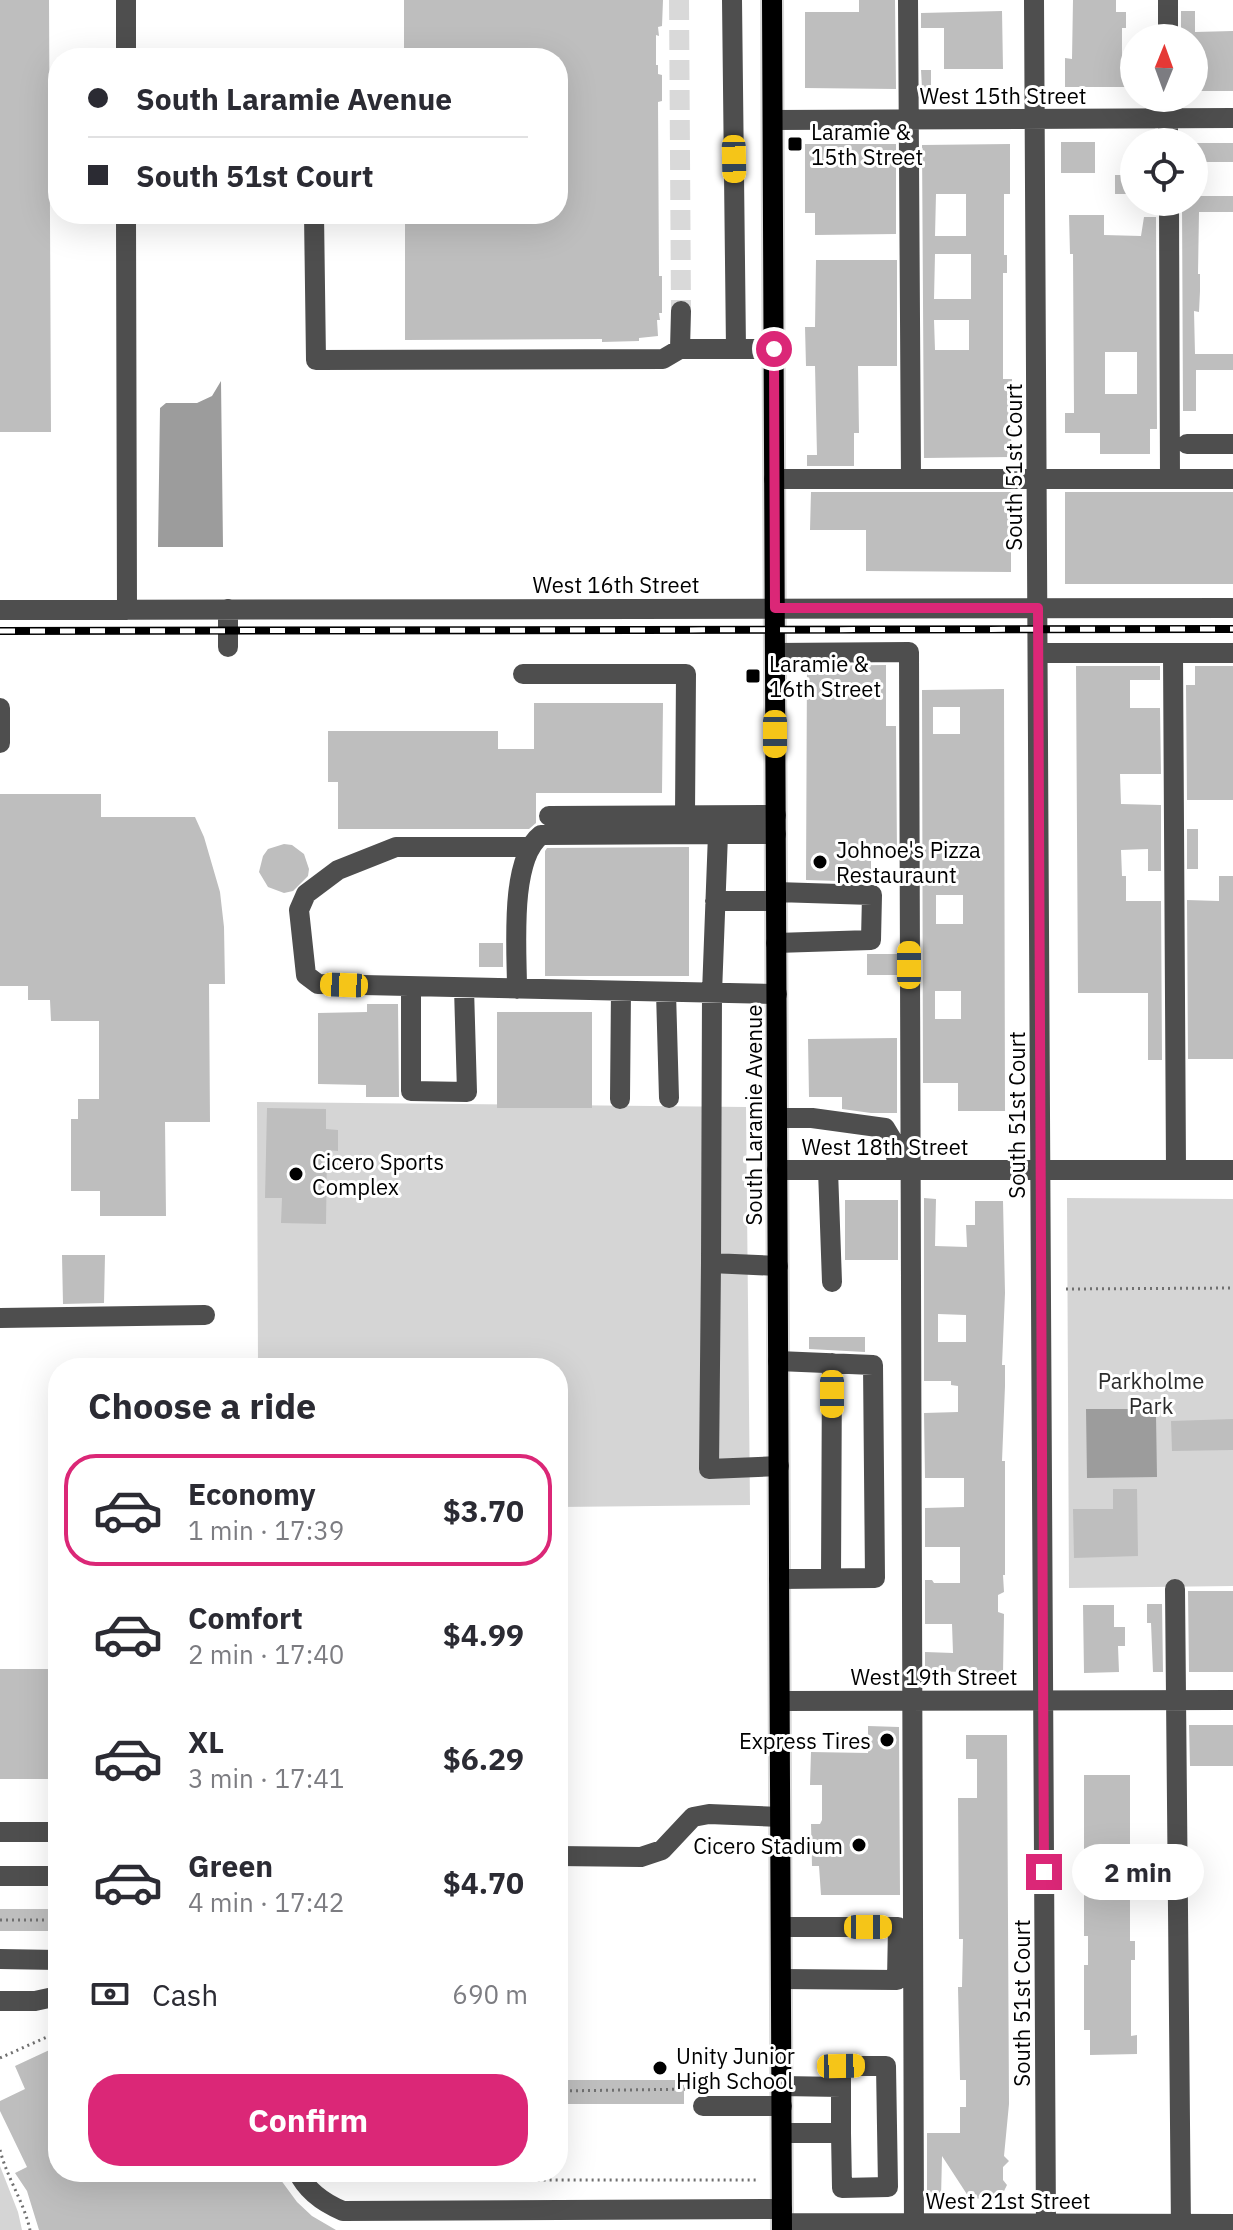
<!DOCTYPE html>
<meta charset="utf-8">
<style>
:root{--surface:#fff;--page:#f7f7f7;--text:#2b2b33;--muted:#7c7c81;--line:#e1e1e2;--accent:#db2777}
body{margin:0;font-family:"IBM Plex Sans",sans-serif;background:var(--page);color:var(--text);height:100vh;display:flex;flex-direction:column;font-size:30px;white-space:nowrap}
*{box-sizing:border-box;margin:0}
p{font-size:26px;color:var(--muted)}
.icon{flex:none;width:44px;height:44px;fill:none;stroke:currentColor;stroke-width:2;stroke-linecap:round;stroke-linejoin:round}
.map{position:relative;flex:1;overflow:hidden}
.sheet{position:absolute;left:48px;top:1358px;width:520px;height:824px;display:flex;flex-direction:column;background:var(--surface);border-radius:32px;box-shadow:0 8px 32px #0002}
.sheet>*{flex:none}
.banner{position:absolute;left:48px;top:48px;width:520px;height:176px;border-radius:32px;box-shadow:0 8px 32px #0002;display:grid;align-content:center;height:176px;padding:0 40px;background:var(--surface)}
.needle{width:52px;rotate:1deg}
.buttons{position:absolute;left:1120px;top:24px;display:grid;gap:16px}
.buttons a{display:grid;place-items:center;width:88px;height:88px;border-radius:50%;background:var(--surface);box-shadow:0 8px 32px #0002;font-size:40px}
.end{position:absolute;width:36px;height:36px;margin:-18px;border:10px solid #db2777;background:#fff;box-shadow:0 0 0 4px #fff}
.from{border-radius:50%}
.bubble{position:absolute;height:56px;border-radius:28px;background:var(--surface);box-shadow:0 8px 32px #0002;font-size:26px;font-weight:800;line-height:56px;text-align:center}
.car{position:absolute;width:24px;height:48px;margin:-24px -12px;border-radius:10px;box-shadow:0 0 6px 2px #0007;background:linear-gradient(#f5c518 24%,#345 0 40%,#f5c518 0 76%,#345 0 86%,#f5c518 0)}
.banner b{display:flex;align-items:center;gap:28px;height:76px;font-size:30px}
.banner b+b{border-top:2px solid var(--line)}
.banner i{width:20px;height:20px;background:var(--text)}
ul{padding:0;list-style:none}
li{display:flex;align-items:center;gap:24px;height:112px;margin:0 16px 12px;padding:0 24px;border:4px solid transparent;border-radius:32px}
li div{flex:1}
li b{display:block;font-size:30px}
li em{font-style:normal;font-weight:800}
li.selected{border-color:var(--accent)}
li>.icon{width:72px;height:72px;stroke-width:1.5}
h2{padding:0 40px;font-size:36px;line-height:96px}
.pay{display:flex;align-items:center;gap:20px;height:88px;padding:0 40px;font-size:30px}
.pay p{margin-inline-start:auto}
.primary-button{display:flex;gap:16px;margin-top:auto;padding:16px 40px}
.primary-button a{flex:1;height:92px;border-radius:32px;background:var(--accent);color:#fff;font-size:32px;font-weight:800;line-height:92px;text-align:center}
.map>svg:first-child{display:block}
</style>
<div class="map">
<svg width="1233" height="2230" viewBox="0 0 1233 2230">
<rect width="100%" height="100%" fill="#fff"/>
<!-- green -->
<path fill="#d5d5d5" d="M 257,1102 L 746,1107 L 750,1505 L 558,1507 L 558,1368 L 258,1368 Z
M 1067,1198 L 1233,1199 L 1233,1586 L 1069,1588 Z
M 0,2166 L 18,2212 L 22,2230 L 0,2230 Z"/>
<!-- water -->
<path fill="#9c9c9c" d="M 221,381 L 223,547 L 158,547 L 160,408 L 166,403 L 197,403 L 212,396 Z
M 1086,1409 L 1149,1409 L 1156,1415 L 1157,1477 L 1087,1478 Z"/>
<!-- building -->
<path fill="#bebebe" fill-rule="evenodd" d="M 0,0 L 49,0 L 51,432 L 0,432 Z
M 404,0 L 663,0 L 662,26 L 658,27 L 659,36 L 656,35 L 656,65 L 658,65 L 658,74 L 662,75 L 662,101 L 658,102 L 659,276 L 662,276 L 662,313 L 659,313 L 660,320 L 657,320 L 658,336 L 639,338 L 639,341 L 602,342 L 602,339 L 405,340 L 405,214 L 558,214 L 558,58 L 404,58 Z
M 859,0 L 895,0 L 896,89 L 805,88 L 805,12 L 859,12 Z
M 1073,0 L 1116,0 L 1116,12 L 1126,12 L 1126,28 L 1122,28 L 1122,59 L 1134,59 L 1134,87 L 1065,87 L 1065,58 L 1072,59 Z
M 1002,11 L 1003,69 L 944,69 L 944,28 L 921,28 L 921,13 Z
M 1181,11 L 1195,11 L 1195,32 L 1233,31 L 1233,91 L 1194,91 L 1194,38 L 1181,38 Z
M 921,70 L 931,70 L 931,88 L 922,88 Z
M 1061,142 L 1095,142 L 1095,173 L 1061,173 Z
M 1194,143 L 1233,143 L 1233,162 L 1194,162 Z
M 805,144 L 896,144 L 896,234 L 815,235 L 815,213 L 805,213 Z
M 1010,144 L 1010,194 L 1004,194 L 1004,255 L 1007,255 L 1007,273 L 1003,273 L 1003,379 L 1012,379 L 1011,457 L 924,458 L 922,145 ZM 936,194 L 966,194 L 966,236 L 935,236 ZM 935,254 L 971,254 L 971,299 L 934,299 ZM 934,320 L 969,320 L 969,350 L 935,350 Z
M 1115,175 L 1134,175 L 1134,194 L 1115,194 Z
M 1194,196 L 1233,196 L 1233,212 L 1199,212 L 1198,274 L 1200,274 L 1200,291 L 1199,312 L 1194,311 L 1195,354 L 1233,354 L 1233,370 L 1196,370 L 1196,411 L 1183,411 L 1182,202 L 1194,202 Z
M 1069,215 L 1104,215 L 1104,235 L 1141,236 L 1144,217 L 1156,217 L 1157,429 L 1150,429 L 1150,454 L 1100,454 L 1100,433 L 1065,433 L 1065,413 L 1074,413 L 1073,254 L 1070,254 ZM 1105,352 L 1137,352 L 1137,394 L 1105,394 Z
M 816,260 L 897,260 L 897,366 L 858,366 L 859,433 L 854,433 L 854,466 L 807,466 L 807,455 L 817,455 L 815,366 L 806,366 L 805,327 L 815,327 Z
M 811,492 L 1011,492 L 1011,572 L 866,571 L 866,530 L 810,530 Z
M 1065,492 L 1233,492 L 1233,584 L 1065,584 Z
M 886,665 L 886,726 L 896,726 L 897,855 L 871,855 L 871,882 L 806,880 L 807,666 Z
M 1076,666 L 1160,666 L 1160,680 L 1130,680 L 1130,708 L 1160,708 L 1161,774 L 1120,774 L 1121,804 L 1161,805 L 1161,871 L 1148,871 L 1148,849 L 1121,850 L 1122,876 L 1126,876 L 1126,901 L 1161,901 L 1162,1060 L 1148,1060 L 1148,993 L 1078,993 Z
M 1195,666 L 1233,666 L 1233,800 L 1187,800 L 1186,685 L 1195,685 Z
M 1004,689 L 1005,1111 L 958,1111 L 958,1083 L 923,1083 L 922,690 ZM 933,707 L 960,707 L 960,734 L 933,734 ZM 936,895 L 963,895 L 963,924 L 936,924 ZM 935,991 L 961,991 L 961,1019 L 935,1019 Z
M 534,703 L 663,703 L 662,793 L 536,793 L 536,823 L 529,829 L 338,829 L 338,782 L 328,782 L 328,731 L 498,731 L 498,749 L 534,749 Z
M 0,794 L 101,794 L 101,817 L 195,817 L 204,837 L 220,892 L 224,927 L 225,984 L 209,984 L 210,1122 L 165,1122 L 166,1216 L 100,1216 L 100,1191 L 71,1191 L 71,1119 L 78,1119 L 78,1099 L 99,1099 L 99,1021 L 51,1021 L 50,1000 L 28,1000 L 28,986 L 0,986 Z
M 1187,829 L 1198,829 L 1198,869 L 1187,869 Z
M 284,844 L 292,845 L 304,854 L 309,869 L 308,876 L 293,891 L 284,893 L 268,887 L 259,872 L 263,856 L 268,849 Z
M 689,847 L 689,976 L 545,976 L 545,851 L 547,848 Z
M 1219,876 L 1233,876 L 1233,1059 L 1188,1059 L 1187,900 L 1219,901 Z
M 479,943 L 503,943 L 503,967 L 479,967 Z
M 867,954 L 897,954 L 897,975 L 867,975 Z
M 367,1004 L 398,1004 L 399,1097 L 366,1097 L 366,1085 L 318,1084 L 318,1013 L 367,1012 Z
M 497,1012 L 592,1012 L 592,1108 L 497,1108 Z
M 897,1038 L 897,1113 L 871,1113 L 842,1109 L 842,1097 L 809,1097 L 808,1039 Z
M 267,1108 L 326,1109 L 326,1129 L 338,1130 L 338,1151 L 327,1150 L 326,1224 L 281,1223 L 282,1198 L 265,1198 Z
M 924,1198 L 936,1199 L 935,1246 L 967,1247 L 966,1225 L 975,1225 L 975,1201 L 1003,1201 L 1005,1293 L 1002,1365 L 1005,1365 L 1005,1386 L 1002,1461 L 1005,1461 L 1005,1575 L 1003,1575 L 1004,1592 L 998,1595 L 998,1612 L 1004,1614 L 1003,1673 L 925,1671 L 925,1652 L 953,1653 L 952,1624 L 925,1624 L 925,1580 L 932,1580 L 934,1583 L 960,1583 L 960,1547 L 925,1547 L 925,1508 L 964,1507 L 964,1478 L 925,1478 L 924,1413 L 958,1412 L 958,1386 L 951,1385 L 951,1381 L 924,1381 ZM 938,1314 L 966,1315 L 966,1342 L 938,1342 Z
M 845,1200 L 898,1200 L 898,1260 L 845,1260 Z
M 62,1255 L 105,1255 L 104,1303 L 63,1304 Z
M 809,1337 L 865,1337 L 865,1352 L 809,1349 Z
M 1233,1419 L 1233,1450 L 1172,1451 L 1171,1421 Z
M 1113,1489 L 1137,1489 L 1138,1556 L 1074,1558 L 1073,1509 L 1113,1509 Z
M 1188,1591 L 1233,1591 L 1233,1672 L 1189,1672 Z
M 1147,1604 L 1162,1604 L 1163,1672 L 1153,1672 L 1151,1623 L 1147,1623 Z
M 1083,1605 L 1114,1605 L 1114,1627 L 1125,1627 L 1125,1646 L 1118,1646 L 1119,1672 L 1084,1673 Z
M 0,1669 L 58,1669 L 58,1779 L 0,1779 Z
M 1189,1725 L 1233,1725 L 1233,1766 L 1190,1766 Z
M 868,1726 L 899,1727 L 900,1895 L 821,1895 L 819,1866 L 812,1866 L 811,1824 L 820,1824 L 822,1820 L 822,1785 L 810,1785 L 811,1752 L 868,1753 Z
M 966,1735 L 1007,1735 L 1009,2104 L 1004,2156 L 1009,2161 L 1003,2167 L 1003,2180 L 1007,2185 L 1001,2197 L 970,2199 L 942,2156 L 941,2198 L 927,2198 L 927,2133 L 960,2133 L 960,2107 L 966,2107 L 966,2080 L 960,2080 L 959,2032 L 958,1987 L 962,1987 L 963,1939 L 959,1939 L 958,1798 L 977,1798 L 977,1759 L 966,1759 Z
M 1084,1775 L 1130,1775 L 1130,1941 L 1135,1941 L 1135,1960 L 1131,1960 L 1131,2036 L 1137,2035 L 1137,2054 L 1090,2055 L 1090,2030 L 1084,2030 L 1084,1965 L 1088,1965 L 1088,1936 L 1084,1936 Z
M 0,1909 L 58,1909 L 58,1931 L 0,1931 Z
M 58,2046 L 58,2172 L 275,2172 L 297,2202 L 312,2216 L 336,2230 L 39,2230 L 27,2191 L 15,2173 L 27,2167 L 0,2111 L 0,2101 L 25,2089 L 15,2066 Z
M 558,2080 L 684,2080 L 684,2104 L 558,2104 Z"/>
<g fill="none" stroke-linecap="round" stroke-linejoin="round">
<!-- minor-tunnel -->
<path stroke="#d9d9d9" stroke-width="20" stroke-dasharray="20 10" stroke-linecap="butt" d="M 679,0 L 681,311"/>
<!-- major casing -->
<g stroke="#dbdbdb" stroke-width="24">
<path id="major" d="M 772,0 L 782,2230"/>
</g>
<!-- path -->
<path stroke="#707070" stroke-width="3" stroke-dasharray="2 4" stroke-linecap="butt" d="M 1066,1289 L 1233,1288
M 0,1920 L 58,1920
M 0,2058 L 58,2032
M 558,2091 L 694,2089
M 0,2150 C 7,2178 24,2202 30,2230
M 341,2172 L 355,2178 L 370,2180 L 757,2180"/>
<!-- minor -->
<path stroke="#4e4e4e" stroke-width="20" d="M 126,0 L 126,58
M 732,0 L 736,349
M 908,0 L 911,479
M 1034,0 L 1046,2230
M 1168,38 L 1168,0
M 1168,98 L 1168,142
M 773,120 L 1233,118
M 1169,202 L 1170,479
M 126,214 L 127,610
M 314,214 L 316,360 L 663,359 L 680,349 L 774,349
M 680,349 L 681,311
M 1187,444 L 1233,444
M 774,479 L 1233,479
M 228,609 L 228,647
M 0,610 L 1233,608
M 775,653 L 909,652 L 914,2230
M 1038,653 L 1233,653
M 1173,653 L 1176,1170
M 523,674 L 686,674 L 685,815
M 0,708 L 0,743
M 549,816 L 776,815
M 776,834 L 718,834 L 712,993 L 711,1263 L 778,1266
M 531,847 L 396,847 L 338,870 L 306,894 L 299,910 L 306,975 L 318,984 L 777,994
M 776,892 L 872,895 L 871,940 L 776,943
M 715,901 L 776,901
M 411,987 L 411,1091 L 467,1092 L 464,988
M 517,989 C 517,950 509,860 541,835 L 718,834
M 666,992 L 669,1098
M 620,1099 L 621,991
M 777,1118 L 812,1118 L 885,1128 L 894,1143 L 898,1170
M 777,1170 L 1233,1170
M 828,1170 L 832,1282
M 711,1263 L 709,1469 L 779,1466
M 0,1318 L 205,1315
M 778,1361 L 873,1365 L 875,1578 L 779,1579
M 831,1578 L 832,1363
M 1175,1589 L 1181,2230
M 780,1701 L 1233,1700
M 0,1832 L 58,1832
M 558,1856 L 641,1857 L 662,1850 L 693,1817 L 709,1814 L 780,1817
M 0,1876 L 58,1876
M 781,1927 L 898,1927 L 897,1980 L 781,1979
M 0,1959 L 58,1960
M 0,2001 L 35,2001 L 58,1996
M 782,2086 L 841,2087 L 841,2133 L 782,2133
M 841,2087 L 841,2066 L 886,2066 L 888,2187 L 842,2188 L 841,2133
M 703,2106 L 782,2106
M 298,2172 C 307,2192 324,2203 343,2211 L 782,2209
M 782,2223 L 1233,2224"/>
<!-- major -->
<use href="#major" stroke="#000" stroke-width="20"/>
<!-- rail casing -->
<g stroke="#000" stroke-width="8">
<path id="rail" d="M 0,631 L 1233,629"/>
</g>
<!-- rail -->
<use href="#rail" stroke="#fff" stroke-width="5" stroke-dasharray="15" stroke-linecap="butt"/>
</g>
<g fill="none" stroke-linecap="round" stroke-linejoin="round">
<!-- route -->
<path stroke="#db2777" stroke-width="10" d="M 774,349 L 775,608 L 1038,608 L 1044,1872"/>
</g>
<!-- markers -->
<g fill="#000" stroke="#fff" stroke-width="3">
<rect x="787" y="136" width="16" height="16" rx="4"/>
<rect x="745" y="668" width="16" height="16" rx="4"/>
<circle cx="820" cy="862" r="8"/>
<circle cx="296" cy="1174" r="8"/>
<circle cx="887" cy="1740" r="8"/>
<circle cx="859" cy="1845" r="8"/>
<circle cx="660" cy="2068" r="8"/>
</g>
<g text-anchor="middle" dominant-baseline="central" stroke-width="6" stroke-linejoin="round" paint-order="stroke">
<!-- street labels -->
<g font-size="22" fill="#000" stroke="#fff">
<text x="1003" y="95">West 15th Street</text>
<text transform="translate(1013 467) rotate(-90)">South 51st Court</text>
<text x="616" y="584">West 16th Street</text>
<text transform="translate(753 1115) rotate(-90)">South Laramie Avenue</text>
<text transform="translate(1016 1115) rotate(-90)">South 51st Court</text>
<text x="885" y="1146">West 18th Street</text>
<text x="934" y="1676">West 19th Street</text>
<text transform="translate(1021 2003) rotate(-90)">South 51st Court</text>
<text x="1008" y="2200">West 21st Street</text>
</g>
<!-- poi labels -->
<g font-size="22" fill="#000" stroke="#fff" text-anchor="start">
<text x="811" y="131">Laramie &amp;<tspan x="811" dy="25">15th Street</tspan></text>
<text x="769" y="663">Laramie &amp;<tspan x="769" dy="25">16th Street</tspan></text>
<text x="836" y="849">Johnoe's Pizza<tspan x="836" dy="25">Restauraunt</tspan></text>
<text x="312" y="1161">Cicero Sports<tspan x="312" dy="25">Complex</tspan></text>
<text x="871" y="1740" text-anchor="end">Express Tires</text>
<text x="843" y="1845" text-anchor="end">Cicero Stadium</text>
<text x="676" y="2055">Unity Junior<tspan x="676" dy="25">High School</tspan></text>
</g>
<!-- park labels -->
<g font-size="22" fill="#2c2c2c" stroke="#fff">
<text x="1151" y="1380">Parkholme<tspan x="1151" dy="25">Park</tspan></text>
</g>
</g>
</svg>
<div class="buttons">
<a><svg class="needle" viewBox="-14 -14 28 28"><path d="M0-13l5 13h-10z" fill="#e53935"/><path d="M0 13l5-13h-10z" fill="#7c7c81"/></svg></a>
<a><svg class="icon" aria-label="locate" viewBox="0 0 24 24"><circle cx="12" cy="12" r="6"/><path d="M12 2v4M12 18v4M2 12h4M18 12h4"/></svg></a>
</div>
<i class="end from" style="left:774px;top:349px"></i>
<i class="end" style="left:1044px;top:1872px"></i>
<div class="bubble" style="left:1072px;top:1844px;width:132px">2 min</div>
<i class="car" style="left:734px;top:159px;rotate:179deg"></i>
<i class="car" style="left:775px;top:734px;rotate:180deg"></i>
<i class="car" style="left:909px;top:965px;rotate:0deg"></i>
<i class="car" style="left:344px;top:985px;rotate:272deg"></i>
<i class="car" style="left:832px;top:1394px;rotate:180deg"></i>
<i class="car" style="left:868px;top:1927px;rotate:90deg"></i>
<i class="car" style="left:841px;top:2066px;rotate:89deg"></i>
<div class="banner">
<b><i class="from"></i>South Laramie Avenue</b>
<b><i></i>South 51st Court</b>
</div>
<section class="sheet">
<h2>Choose a ride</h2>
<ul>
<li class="selected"><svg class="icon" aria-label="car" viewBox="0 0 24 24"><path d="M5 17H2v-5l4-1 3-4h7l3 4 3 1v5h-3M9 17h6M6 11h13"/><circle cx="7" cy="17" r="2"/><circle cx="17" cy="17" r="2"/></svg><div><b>Economy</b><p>1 min · 17:39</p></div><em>$3.70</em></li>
<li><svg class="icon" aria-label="car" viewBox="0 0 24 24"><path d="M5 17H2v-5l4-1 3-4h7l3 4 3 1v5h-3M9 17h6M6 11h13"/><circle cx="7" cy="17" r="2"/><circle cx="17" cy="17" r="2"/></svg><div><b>Comfort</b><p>2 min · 17:40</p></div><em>$4.99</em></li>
<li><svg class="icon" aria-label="car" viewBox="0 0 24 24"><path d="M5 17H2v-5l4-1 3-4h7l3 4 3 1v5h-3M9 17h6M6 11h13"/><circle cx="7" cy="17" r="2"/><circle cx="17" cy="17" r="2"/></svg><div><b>XL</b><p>3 min · 17:41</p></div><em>$6.29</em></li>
<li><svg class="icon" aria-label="car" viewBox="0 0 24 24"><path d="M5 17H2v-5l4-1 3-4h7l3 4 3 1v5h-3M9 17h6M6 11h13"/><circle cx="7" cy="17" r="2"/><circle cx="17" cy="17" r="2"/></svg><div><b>Green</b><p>4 min · 17:42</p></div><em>$4.70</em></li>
</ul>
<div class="pay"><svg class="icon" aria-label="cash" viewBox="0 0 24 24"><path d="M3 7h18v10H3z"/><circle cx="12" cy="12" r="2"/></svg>Cash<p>690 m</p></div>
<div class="primary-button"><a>Confirm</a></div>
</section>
</div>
